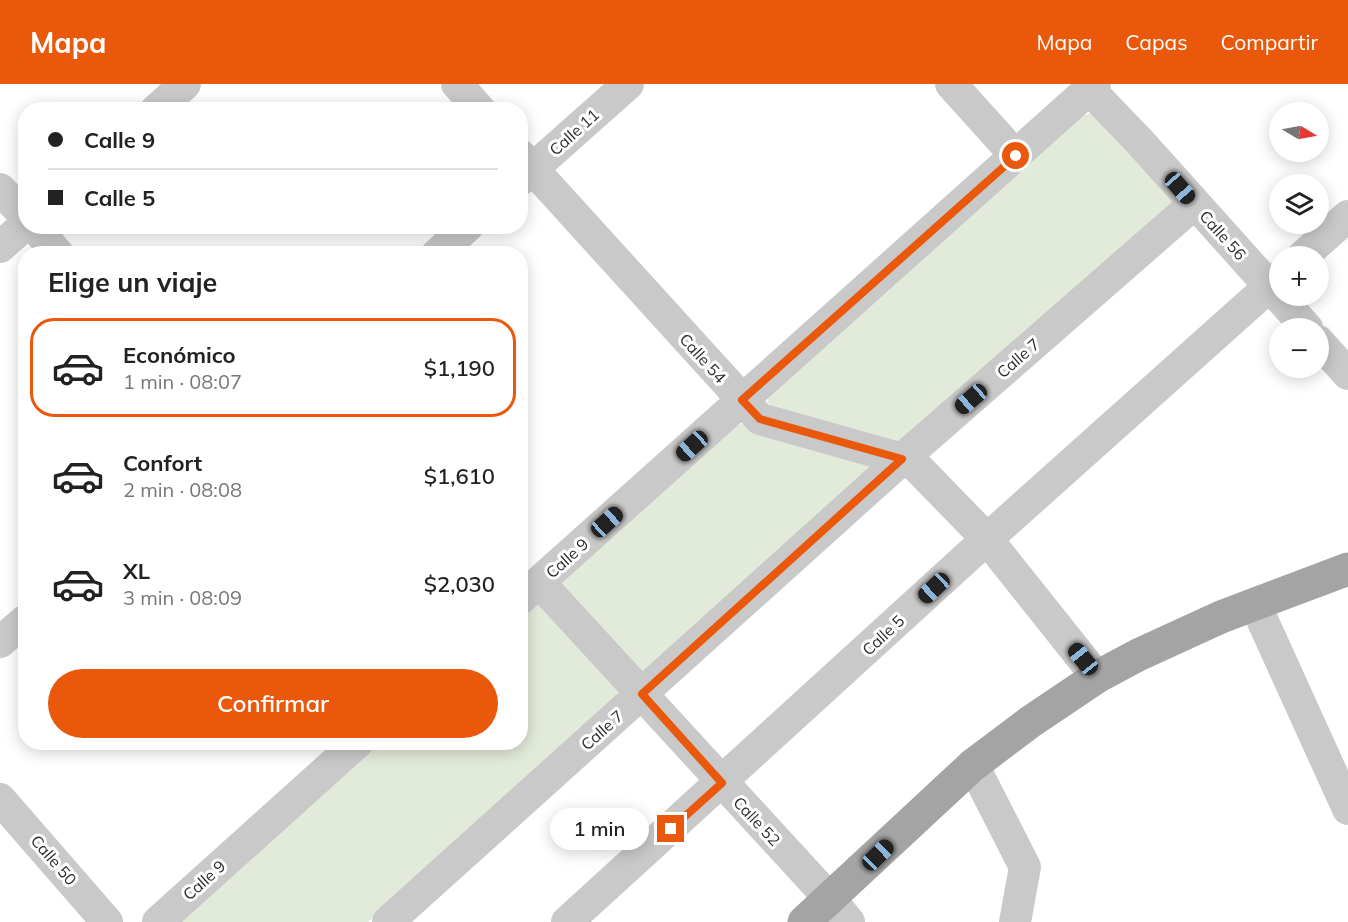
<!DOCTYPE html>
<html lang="es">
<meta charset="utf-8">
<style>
:root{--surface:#fff;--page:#f2f2f2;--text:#222;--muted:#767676;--line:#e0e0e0;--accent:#ea580c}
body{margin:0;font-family:Mulish,sans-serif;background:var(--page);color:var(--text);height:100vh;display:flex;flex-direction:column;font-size:22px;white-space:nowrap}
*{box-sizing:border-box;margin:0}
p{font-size:20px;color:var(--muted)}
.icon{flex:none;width:33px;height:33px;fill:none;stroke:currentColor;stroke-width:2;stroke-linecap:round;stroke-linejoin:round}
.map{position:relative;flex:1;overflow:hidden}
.sheet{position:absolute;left:18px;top:162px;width:510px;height:504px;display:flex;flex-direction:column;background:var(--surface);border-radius:24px;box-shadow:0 3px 15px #0003}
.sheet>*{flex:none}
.guide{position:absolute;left:18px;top:18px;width:510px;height:132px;border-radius:24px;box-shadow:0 3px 15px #0003;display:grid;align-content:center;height:132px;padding:0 30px;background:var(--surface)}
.needle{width:39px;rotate:100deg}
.buttons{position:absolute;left:1269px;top:18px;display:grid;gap:12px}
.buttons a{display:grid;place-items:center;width:60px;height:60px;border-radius:50%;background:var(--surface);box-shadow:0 3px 15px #0003;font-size:30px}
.end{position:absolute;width:27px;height:27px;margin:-14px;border:8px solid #ea580c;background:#fff;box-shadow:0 0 0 3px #fff}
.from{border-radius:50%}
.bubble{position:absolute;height:42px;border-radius:21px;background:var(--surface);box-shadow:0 3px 15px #0003;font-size:20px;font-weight:600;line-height:42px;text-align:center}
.car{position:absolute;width:18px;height:36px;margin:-18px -9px;border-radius:8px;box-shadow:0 0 4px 2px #0007;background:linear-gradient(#222 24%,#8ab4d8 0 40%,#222 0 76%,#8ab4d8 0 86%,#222 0)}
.guide b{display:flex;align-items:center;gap:21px;height:57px;font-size:22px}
.guide b+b{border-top:2px solid var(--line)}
.guide i{width:15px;height:15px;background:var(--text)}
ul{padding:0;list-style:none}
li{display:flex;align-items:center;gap:18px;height:99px;margin:0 12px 9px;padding:0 18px;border:3px solid transparent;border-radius:24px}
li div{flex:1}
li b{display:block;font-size:22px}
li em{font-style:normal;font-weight:600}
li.selected{border-color:var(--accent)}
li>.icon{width:54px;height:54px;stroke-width:1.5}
h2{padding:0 30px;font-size:27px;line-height:72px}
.action{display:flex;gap:12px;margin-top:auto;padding:12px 30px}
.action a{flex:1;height:69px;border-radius:36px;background:var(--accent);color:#fff;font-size:24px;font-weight:600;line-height:69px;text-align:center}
header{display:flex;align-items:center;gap:36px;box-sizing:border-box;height:84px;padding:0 30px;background:var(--accent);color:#fff}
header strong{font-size:28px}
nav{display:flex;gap:33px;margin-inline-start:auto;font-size:21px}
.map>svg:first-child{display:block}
</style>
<header>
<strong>Mapa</strong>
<nav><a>Mapa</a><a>Capas</a><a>Compartir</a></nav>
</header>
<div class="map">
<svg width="1348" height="838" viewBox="0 0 1348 838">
<rect width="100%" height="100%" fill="#fff"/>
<!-- green -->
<path fill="#e2ead9" d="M 1093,28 L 1172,115 L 1173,128 L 895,365 L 769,323 L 767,309 L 1083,32 Z
M 742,340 L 872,380 L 875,389 L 641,593 L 556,500 L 734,342 Z
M 534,519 L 543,522 L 619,605 L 619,613 L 368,838 L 180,838 L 379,659 L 520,658 L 521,531 Z"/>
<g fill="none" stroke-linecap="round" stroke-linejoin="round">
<!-- minor -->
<path stroke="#c9c9c9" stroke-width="32" d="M 457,0 L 480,26
M 951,0 L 1016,72
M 1089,5 L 1140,58 L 1307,244
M 156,26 L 185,0
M 520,71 L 760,335 L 902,375 L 916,382 L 987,455 L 1097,593
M 520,96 L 628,0
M 0,105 L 26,133
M 34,142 L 58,170
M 0,163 L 26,140
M 437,170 L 468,142
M 1303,172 L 1348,132
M 1318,257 L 1348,290
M 539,498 L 830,815 L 849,838
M 520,515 L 1095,0
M 1255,520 L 1348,725
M 0,558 L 26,536
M 973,681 L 1025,783 L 1015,838
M 0,715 L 107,838
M 158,838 L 358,658
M 388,838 L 902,375 L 1194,120
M 567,838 L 987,455 L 1280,193"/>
<!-- major -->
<path stroke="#a4a4a4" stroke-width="33" d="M 804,838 L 973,681 L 1030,638 L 1097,593 L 1138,571 L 1221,533 L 1348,485"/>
</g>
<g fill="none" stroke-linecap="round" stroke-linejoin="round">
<!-- route -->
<path stroke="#ea580c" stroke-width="8" d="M 671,745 L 722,699 L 642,610 L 902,375 L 760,335 L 742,316 L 1016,72"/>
</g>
<g text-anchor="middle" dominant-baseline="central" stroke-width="6" stroke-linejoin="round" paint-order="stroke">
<!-- street labels -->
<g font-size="16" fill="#2c2c2c" stroke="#fff">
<text transform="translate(574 48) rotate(-42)">Calle 11</text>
<text transform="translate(1223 151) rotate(48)">Calle 56</text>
<text transform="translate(703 274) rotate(48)">Calle 54</text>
<text transform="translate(1018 274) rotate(-41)">Calle 7</text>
<text transform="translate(567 474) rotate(-42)">Calle 9</text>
<text transform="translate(883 551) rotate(-43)">Calle 5</text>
<text transform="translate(602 646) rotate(-42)">Calle 7</text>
<text transform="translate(757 737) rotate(47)">Calle 52</text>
<text transform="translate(54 776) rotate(49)">Calle 50</text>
<text transform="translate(204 796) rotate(-42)">Calle 9</text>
</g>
</g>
</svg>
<div class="buttons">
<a><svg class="needle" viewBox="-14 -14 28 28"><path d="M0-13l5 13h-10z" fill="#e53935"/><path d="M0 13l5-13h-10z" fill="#767676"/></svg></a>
<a><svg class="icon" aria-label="layers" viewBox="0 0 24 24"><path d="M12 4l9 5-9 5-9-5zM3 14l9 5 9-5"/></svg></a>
<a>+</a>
<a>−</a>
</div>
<i class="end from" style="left:1016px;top:72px"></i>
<i class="end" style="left:671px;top:745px"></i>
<div class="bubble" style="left:550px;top:724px;width:99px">1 min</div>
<i class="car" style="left:1180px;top:104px;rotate:139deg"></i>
<i class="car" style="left:971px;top:315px;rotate:229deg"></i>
<i class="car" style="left:692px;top:362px;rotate:228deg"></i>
<i class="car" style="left:607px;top:438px;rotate:48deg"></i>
<i class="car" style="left:934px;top:504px;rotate:227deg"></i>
<i class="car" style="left:1083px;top:575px;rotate:321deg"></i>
<i class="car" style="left:878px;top:771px;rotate:46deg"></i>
<div class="guide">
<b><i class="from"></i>Calle 9</b>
<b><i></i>Calle 5</b>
</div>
<section class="sheet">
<h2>Elige un viaje</h2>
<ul>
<li class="selected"><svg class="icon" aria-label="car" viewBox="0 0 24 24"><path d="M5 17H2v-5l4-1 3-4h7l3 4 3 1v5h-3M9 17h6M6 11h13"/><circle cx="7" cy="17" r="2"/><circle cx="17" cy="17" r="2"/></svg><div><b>Económico</b><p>1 min · 08:07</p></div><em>$1,190</em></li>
<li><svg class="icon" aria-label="car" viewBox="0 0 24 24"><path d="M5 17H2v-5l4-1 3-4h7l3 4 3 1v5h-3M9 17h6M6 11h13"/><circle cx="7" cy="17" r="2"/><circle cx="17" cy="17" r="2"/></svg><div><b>Confort</b><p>2 min · 08:08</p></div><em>$1,610</em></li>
<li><svg class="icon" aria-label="car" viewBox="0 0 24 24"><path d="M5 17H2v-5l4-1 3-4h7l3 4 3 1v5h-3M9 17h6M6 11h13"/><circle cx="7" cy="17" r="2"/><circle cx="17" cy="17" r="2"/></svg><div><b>XL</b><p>3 min · 08:09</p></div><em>$2,030</em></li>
</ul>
<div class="action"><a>Confirmar</a></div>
</section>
</div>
